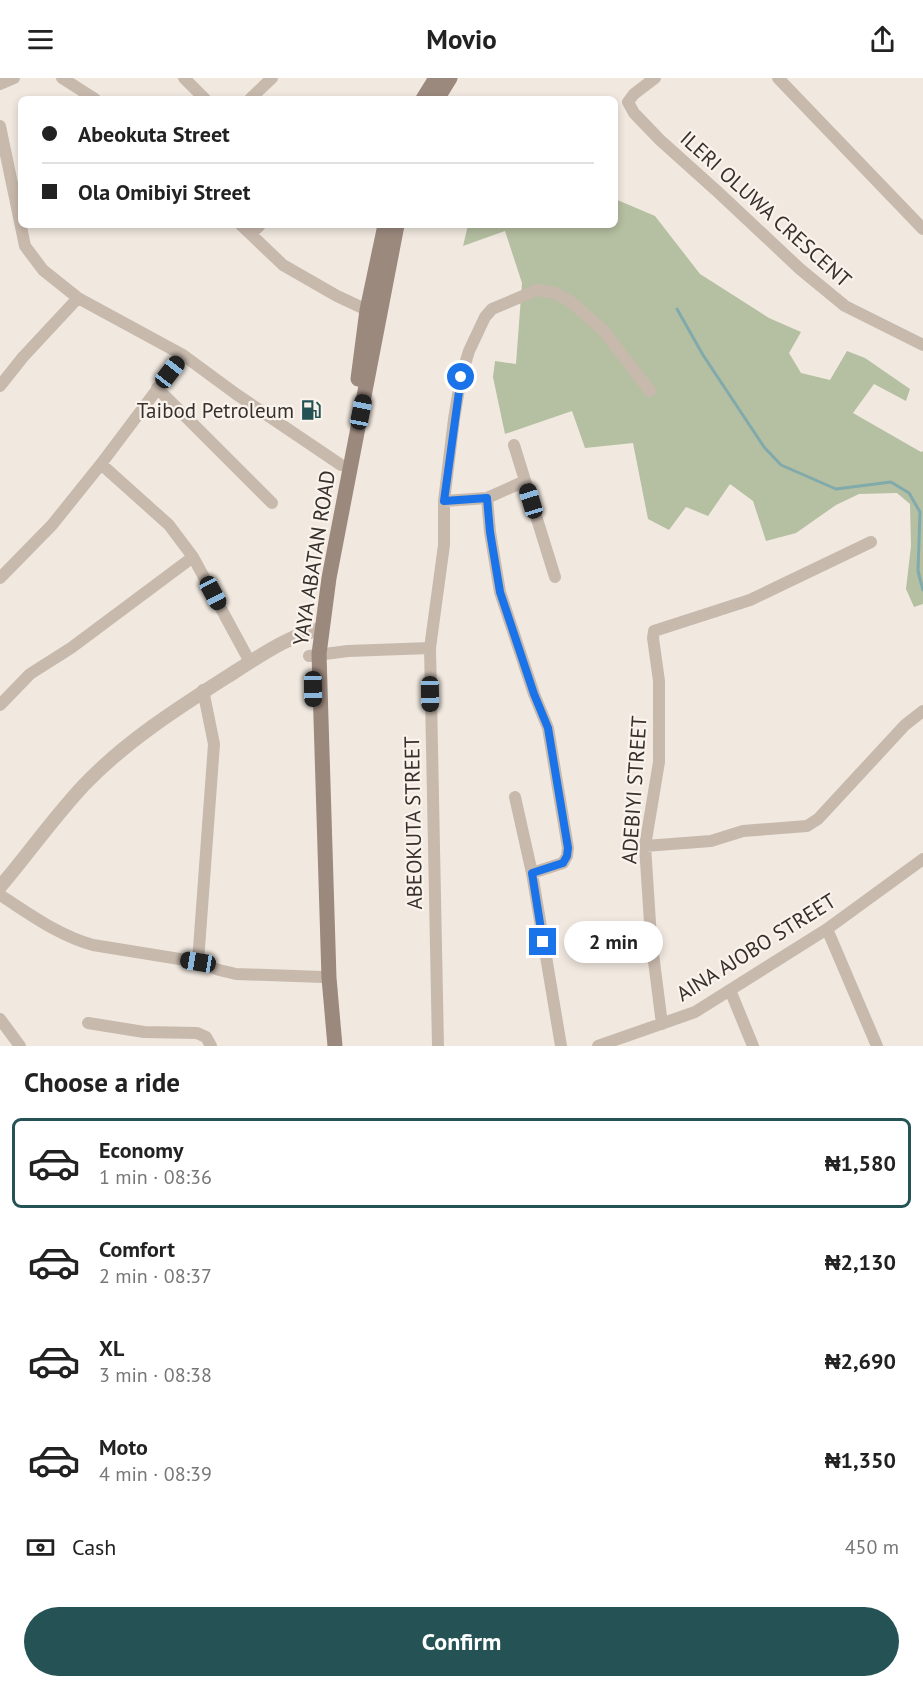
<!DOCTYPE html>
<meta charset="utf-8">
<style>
:root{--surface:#fff;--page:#f6f6f6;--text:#222;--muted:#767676;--line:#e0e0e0;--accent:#245255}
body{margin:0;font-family:"PT Sans",sans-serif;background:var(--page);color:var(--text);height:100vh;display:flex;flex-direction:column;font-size:22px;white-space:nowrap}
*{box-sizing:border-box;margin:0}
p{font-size:20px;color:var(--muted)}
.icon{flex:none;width:33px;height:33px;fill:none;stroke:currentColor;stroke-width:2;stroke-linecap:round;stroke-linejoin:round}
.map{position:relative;height:968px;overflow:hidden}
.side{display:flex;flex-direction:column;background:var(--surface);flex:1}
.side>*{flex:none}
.guide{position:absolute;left:18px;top:18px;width:600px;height:132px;border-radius:9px;box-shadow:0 3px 9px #0003;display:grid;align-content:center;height:132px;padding:0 24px;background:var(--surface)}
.end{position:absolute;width:27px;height:27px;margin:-14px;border:8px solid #1a73e8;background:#fff;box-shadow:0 0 0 3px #fff}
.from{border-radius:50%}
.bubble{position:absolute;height:42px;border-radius:21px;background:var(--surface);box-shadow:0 3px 9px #0003;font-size:20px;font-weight:700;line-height:42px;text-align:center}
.car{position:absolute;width:18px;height:36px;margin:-18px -9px;border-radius:8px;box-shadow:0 0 4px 2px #0007;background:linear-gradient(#222 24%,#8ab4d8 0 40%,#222 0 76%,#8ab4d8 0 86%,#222 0)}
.guide b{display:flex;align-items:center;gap:21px;height:57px;font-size:22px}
.guide b+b{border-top:2px solid var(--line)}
.guide i{width:15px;height:15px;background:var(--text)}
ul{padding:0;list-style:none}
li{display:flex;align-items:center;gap:18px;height:90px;margin:0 12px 9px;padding:0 12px;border:3px solid transparent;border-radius:9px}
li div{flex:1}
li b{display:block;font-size:22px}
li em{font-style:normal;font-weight:700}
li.active{border-color:var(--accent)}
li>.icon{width:54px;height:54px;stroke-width:1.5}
h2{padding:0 24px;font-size:27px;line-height:72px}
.pay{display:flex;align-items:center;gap:15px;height:66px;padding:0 24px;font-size:22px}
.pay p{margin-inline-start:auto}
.action{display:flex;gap:12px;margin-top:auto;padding:12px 24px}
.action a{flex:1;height:69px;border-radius:36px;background:var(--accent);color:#fff;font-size:24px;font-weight:700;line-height:69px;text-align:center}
header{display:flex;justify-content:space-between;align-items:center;height:78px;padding:0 24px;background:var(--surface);font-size:27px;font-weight:700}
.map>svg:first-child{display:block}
</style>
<header><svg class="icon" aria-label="menu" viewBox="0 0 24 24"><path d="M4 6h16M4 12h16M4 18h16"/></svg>Movio<svg class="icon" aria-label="share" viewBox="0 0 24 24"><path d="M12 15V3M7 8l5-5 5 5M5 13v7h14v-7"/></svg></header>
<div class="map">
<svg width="923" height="968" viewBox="0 0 923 968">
<rect width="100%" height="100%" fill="#f1e9e0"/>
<!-- green -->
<path fill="#b5bfa1" d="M 615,121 L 655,138 L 700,196 L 769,240 L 801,254 L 789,275 L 801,295 L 830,302 L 847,273 L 865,280 L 910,311 L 906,323 L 874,306 L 853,335 L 921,374 L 923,373 L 923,526 L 914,529 L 906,511 L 911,468 L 910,426 L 897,415 L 859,416 L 836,427 L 796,455 L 766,463 L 753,423 L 730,406 L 708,438 L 686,429 L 669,452 L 648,441 L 633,365 L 585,370 L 572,333 L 505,356 L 493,299 L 495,283 L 516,286 L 522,205 L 505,153 L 463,168 L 468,147 L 615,147 Z"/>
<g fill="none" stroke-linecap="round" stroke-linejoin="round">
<!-- stream -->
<path stroke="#81aaac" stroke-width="3" d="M 677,231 L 703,277 L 764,369 L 781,387 L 836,411 L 891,404 L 909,415 L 920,434 L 918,493 L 923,512"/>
<!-- minor -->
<path stroke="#c8b9ad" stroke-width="12" d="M 62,0 L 95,21
M 184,0 L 205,21
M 655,0 L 634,16 L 628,24 L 634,35 L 660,62 L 719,115 L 800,191 L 845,228 L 923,267
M 778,0 L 923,151
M 0,6 L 14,0
M 250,21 L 272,0
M 0,48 L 25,168 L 43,192 L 78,220 L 183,277 L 236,316 L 341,387
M 241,147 L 283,187 L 337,218 L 367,232
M 251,156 L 260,147
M 0,308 L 23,279 L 78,220
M 157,310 L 272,425
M 514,367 L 555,499
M 101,386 L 169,447 L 193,479 L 250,584
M 487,420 L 490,454 L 500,514 L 534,616 L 548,650 L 568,770 L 567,778 L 563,785 L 532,795
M 444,423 L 487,420 L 525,403
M 0,500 L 52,447 L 101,386 L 183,277
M 309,578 L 348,573 L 430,570
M 0,627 L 30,596 L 71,570 L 193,479
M 515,719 L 532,795 L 561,968
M 645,768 L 711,763 L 743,753 L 807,748 L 818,741 L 905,647 L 923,633
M 0,817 C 30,836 59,858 93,867 L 198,884 L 214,666 L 203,612
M 827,851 L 877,968
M 198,884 L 219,892 L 236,896 L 323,899
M 730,912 L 753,968
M 0,941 L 20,968
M 88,945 L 144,954 L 197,955 L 206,959 L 211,968
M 662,946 L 651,860 L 645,768 L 659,684 L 659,603 L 653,560 L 654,553 L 750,522 L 871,464
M 438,968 L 430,570 L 444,467 L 444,423 L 454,341 L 461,299 L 469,273 L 485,239 L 492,231 L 537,212 L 555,215 L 570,223 L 603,252 L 650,313
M 598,968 L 695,934 L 827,851 L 923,781"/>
<!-- tertiary -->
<path stroke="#c8b9ad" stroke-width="14" d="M 0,809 C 28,776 54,739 84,707 C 128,661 183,627 236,593 C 263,576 291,556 322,551"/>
<!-- secondary -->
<path stroke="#9c897e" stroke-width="15" d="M 423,21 L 436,0
M 437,21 L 450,0
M 358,301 L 367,232 L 385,147
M 335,968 L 329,900 L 319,576 L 329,500 L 397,147"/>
</g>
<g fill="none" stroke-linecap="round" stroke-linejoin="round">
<!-- route -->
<path stroke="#1a73e8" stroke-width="8" d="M 461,299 L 444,423 L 487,420 L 490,454 L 500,514 L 534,616 L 548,650 L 568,770 L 567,778 L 563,785 L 532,795 L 543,864"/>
</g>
<!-- icons -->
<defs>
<g id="fuel-bare" transform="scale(1.62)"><path d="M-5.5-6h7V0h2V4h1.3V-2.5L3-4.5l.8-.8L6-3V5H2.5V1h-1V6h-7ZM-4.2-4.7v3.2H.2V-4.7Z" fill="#245255" stroke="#f9f3ec" stroke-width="2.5" paint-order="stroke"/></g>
</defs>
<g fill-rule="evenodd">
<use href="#fuel-bare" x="311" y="332"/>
</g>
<g text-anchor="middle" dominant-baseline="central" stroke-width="4.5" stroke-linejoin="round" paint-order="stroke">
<!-- street labels -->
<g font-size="21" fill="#372f2b" stroke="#f9f3ec">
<text transform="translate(766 131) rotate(42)">ILERI OLUWA CRESCENT</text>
<text transform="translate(314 480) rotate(-81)">YAYA ABATAN ROAD</text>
<text transform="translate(634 712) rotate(-86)">ADEBIYI STREET</text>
<text transform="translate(413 745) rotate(-91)">ABEOKUTA STREET</text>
<text transform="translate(756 869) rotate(-32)">AINA AJOBO STREET</text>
</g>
<!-- poi labels -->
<g font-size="21" fill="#372f2b" stroke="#f9f3ec" text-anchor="end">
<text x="294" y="332">Taibod Petroleum</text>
</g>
</g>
</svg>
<i class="end from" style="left:461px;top:299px"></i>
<i class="end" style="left:543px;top:864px"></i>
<div class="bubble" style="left:564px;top:843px;width:99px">2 min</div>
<i class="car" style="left:170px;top:294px;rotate:38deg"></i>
<i class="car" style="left:361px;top:334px;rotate:11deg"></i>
<i class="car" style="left:531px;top:423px;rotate:343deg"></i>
<i class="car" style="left:213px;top:515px;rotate:152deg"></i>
<i class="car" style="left:313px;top:611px;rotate:179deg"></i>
<i class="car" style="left:430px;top:616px;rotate:179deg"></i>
<i class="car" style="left:198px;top:884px;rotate:279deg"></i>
<div class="guide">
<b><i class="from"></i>Abeokuta Street</b>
<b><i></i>Ola Omibiyi Street</b>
</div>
</div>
<section class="side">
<h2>Choose a ride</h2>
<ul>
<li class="active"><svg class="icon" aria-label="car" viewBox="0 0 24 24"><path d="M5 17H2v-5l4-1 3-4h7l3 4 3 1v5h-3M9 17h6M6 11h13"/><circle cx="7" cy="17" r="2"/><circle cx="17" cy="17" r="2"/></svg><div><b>Economy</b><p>1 min · 08:36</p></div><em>₦1,580</em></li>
<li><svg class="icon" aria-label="car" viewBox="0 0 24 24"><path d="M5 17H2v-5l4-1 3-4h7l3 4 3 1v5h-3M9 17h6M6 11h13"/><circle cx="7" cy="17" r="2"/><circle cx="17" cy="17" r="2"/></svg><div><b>Comfort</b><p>2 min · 08:37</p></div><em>₦2,130</em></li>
<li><svg class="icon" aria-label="car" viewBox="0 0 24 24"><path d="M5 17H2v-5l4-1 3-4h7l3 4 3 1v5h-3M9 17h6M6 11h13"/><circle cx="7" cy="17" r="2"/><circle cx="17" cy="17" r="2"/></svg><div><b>XL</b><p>3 min · 08:38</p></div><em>₦2,690</em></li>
<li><svg class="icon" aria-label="car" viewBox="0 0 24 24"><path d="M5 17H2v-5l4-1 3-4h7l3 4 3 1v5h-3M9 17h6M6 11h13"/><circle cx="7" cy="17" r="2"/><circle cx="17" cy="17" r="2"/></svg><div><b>Moto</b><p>4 min · 08:39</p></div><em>₦1,350</em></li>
</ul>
<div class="pay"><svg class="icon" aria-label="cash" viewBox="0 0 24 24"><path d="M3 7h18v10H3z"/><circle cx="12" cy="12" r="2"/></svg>Cash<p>450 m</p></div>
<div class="action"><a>Confirm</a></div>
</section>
